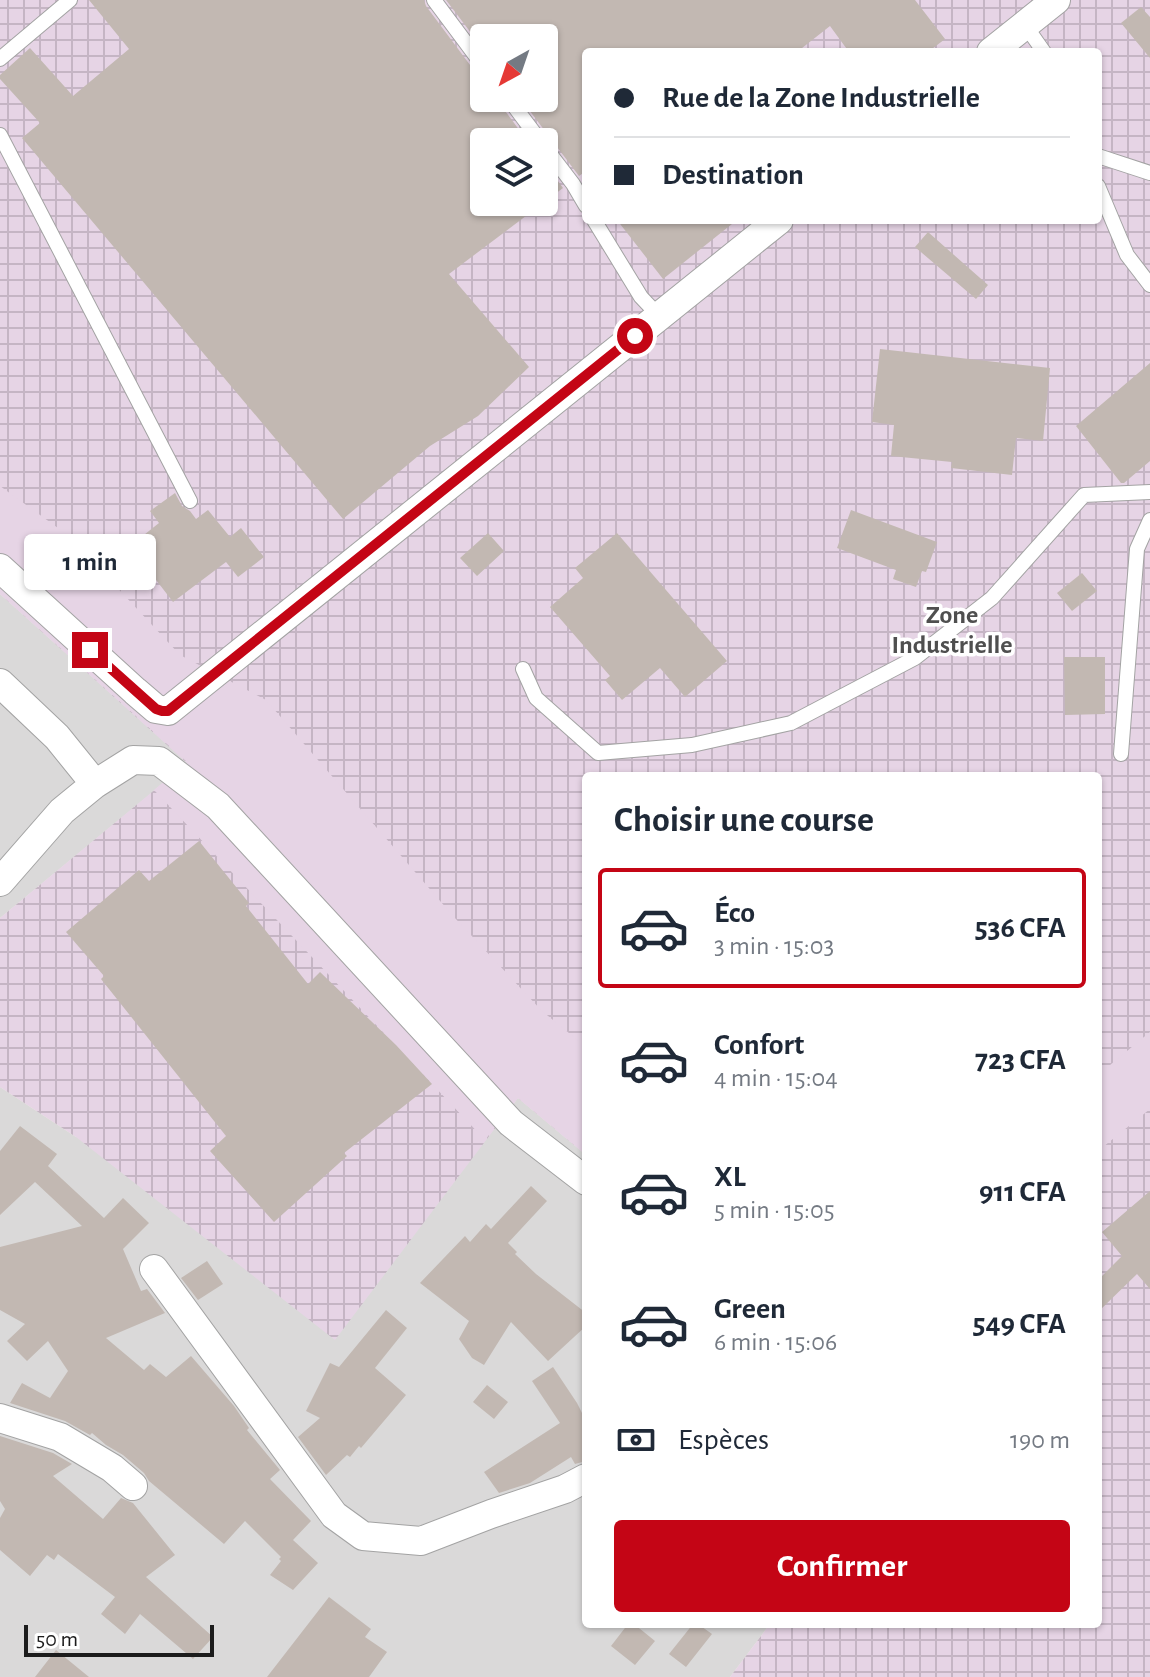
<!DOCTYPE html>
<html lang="fr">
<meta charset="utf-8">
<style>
:root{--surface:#fff;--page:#f6f6f7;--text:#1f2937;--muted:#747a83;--line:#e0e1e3;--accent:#c40515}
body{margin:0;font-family:"Alegreya Sans",sans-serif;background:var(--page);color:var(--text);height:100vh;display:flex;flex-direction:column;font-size:30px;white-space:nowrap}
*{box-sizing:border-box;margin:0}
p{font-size:26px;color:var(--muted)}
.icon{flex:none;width:44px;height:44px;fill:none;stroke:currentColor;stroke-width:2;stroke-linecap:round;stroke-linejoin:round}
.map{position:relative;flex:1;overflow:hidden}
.panel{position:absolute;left:582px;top:772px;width:520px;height:856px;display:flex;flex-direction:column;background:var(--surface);border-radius:8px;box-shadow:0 2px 6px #0004}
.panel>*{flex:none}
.hud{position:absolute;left:582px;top:48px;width:520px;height:176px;border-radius:8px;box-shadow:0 2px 6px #0004;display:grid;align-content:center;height:176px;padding:0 32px;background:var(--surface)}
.needle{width:52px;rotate:220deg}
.controls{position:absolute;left:470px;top:24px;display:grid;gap:16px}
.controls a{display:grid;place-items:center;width:88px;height:88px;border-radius:8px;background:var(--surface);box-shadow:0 2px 6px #0004;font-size:40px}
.scale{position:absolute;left:24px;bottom:20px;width:190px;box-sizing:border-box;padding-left:8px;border:4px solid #1c1c1c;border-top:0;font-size:22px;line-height:28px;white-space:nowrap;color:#1c1c1c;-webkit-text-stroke:6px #fff;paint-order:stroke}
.end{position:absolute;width:36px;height:36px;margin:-18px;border:10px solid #c40515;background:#fff;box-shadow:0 0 0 4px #fff}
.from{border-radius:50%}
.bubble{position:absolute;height:56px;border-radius:8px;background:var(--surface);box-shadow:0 2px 6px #0004;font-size:26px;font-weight:700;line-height:56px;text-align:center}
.hud b{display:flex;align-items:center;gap:28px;height:76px;font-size:30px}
.hud b+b{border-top:2px solid var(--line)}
.hud i{width:20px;height:20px;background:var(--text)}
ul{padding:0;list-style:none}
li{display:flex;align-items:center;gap:24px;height:120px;margin:0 16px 12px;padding:0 16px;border:4px solid transparent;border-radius:8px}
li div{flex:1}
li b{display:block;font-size:30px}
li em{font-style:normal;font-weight:700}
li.on{border-color:var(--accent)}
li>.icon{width:72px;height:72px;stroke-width:1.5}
h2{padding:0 32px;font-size:36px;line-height:96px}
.pay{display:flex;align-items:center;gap:20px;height:88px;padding:0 32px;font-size:30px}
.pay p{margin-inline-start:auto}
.button{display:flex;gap:16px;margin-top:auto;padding:16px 32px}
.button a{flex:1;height:92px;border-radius:8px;background:var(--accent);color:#fff;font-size:32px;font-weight:700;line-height:92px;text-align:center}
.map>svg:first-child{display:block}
</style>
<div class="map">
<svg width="1150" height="1677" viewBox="0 0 1150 1677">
<defs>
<pattern id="industrial-grid" width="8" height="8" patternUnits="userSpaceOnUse" patternTransform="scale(2)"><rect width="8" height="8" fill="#e6d4e5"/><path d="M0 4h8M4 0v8" fill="none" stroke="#c5b5c4"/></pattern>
</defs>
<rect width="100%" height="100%" fill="#ede9e2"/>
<!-- residential -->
<path fill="#dad9d9" d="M 0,594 L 188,763 L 0,918 Z
M 0,1087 L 76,1137 L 485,1140 L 518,1098 L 586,1155 L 586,1624 L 770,1624 L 730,1677 L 0,1677 Z"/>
<!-- industrial -->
<path fill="url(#industrial-grid)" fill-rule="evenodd" d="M 0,0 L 1150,0 L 1150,1677 L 730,1677 L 770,1624 L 1098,1624 L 1098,776 L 586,776 L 586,1155 L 518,1098 L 335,1340 L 76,1137 L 0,1087 L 0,918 L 187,763 L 0,594 ZM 484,38 L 544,38 L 544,98 L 484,98 ZM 586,52 L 1098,52 L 1098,220 L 586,220 ZM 484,142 L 544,142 L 544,202 L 484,202 Z"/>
<!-- railway -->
<path fill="#e6d4e5" d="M 0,486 L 69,536 L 180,655 L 266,700 L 454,917 L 542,1011 L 586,1047 L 586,1155 L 518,1098 L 485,1140 L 154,790 L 187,762 L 0,594 Z
M 1150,1032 L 1150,1109 L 1098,1151 L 1098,1075 Z"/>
<!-- building -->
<path fill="#c2b8b2" d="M 89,0 L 424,0 L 426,6 L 476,73 L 484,77 L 484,98 L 498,98 L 500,104 L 528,142 L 484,142 L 484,202 L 544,202 L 544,162 L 563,188 L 449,274 L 529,367 L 478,416 L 430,446 L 343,519 L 22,138 L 40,123 L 0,79 L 0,75 L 30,48 L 73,96 L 129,49 Z
M 446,0 L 915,0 L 945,39 L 928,52 L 849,52 L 830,26 L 797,52 L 586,52 L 586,171 L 579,176 L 520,98 L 544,98 L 544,38 L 484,38 L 484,50 Z
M 1141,7 L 1150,17 L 1150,58 L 1121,23 Z
M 617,220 L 737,220 L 663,279 Z
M 928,232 L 988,285 L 976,299 L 915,247 Z
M 880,349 L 1050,368 L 1043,441 L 1016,438 L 1012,475 L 951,468 L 952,462 L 891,456 L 894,425 L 872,422 Z
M 1150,363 L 1150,461 L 1124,483 L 1121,483 L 1076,426 Z
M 175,493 L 182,506 L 190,511 L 196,519 L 208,510 L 230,537 L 241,528 L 264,557 L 238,577 L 226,562 L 173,602 L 130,546 L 159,523 L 150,511 Z
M 851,510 L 937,542 L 926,572 L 922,571 L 916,587 L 893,579 L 896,570 L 837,548 Z
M 488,533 L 504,551 L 477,576 L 460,558 Z
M 617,533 L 727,661 L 685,697 L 660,668 L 622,700 L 605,680 L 610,676 L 550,607 L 583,578 L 575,568 Z
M 1082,573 L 1097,591 L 1072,611 L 1057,593 Z
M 1064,657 L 1105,657 L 1105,714 L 1065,715 Z
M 199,841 L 249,903 L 246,906 L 308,984 L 320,972 L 396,1045 L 432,1084 L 344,1153 L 347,1156 L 274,1222 L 210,1151 L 226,1136 L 101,979 L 104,976 L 66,932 L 139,870 L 149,881 Z
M 20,1126 L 57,1154 L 48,1166 L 104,1218 L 123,1198 L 149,1223 L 123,1249 L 141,1291 L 147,1289 L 165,1313 L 106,1338 L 144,1370 L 150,1364 L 166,1377 L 191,1356 L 234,1406 L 249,1428 L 247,1430 L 280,1470 L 270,1479 L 311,1521 L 293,1540 L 318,1563 L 293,1590 L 270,1575 L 281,1561 L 279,1559 L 281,1557 L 245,1521 L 224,1544 L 149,1481 L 144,1473 L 123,1455 L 106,1445 L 92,1433 L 90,1435 L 65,1421 L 10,1403 L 22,1383 L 50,1398 L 68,1371 L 48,1341 L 27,1361 L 7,1341 L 25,1324 L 0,1310 L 0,1247 L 82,1226 L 35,1182 L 0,1215 L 0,1151 Z
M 531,1186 L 547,1201 L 508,1243 L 517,1252 L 515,1254 L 536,1274 L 586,1313 L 586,1326 L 548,1361 L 511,1322 L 484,1365 L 472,1358 L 459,1339 L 469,1321 L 420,1283 L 465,1236 L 470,1242 L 486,1224 L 491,1229 Z
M 1150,1191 L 1150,1289 L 1137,1274 L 1098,1312 L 1098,1280 L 1122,1256 L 1102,1232 Z
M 207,1261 L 223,1284 L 198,1300 L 181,1278 Z
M 386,1310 L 407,1328 L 375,1368 L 406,1395 L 361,1448 L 359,1446 L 350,1457 L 347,1455 L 326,1475 L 298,1437 L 320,1418 L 306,1411 L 330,1363 L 339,1367 Z
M 553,1367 L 577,1403 L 586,1421 L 586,1461 L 575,1464 L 571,1457 L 530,1483 L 499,1493 L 484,1472 L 560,1423 L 532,1381 Z
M 487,1385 L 508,1402 L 494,1419 L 473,1402 Z
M 0,1436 L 53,1453 L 72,1464 L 53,1476 L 103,1519 L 121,1498 L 133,1503 L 175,1555 L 146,1577 L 213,1637 L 193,1659 L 140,1614 L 125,1634 L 101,1614 L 115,1597 L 58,1554 L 54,1560 L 47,1555 L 30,1576 L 0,1550 L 0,1518 L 5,1509 L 0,1501 Z
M 329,1597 L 371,1629 L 365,1637 L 387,1652 L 369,1677 L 267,1677 Z
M 628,1624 L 634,1624 L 655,1641 L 635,1665 L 611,1646 Z
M 693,1624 L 698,1624 L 712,1634 L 686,1667 L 669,1654 Z
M 56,1650 L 89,1677 L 35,1677 Z"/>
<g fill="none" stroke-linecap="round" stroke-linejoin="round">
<!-- service casing -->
<g stroke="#a3a3a3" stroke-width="16">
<path id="service" d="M 434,0 L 484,67
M 1025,25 L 1044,52
M 0,59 L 70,0
M 508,98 L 541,142
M 0,135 L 190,501
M 544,146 L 573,184 L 586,206
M 1098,156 L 1150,173
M 1098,186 L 1127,255 L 1150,285
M 594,220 L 641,297 L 659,316
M 523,669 L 536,698 L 598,753 L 692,745 L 791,723 L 850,692 L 915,658 L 992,598 L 1084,495 L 1150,492
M 1121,754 L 1137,549 L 1150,520"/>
</g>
<!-- minor casing -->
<g stroke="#a3a3a3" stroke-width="30">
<path id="minor" d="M 991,52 L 1056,0
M 0,568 L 135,691 L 156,709 L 168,711 L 779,220
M 0,683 L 57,737 L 95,784
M 0,882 L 62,811 L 95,784 L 133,760 L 159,761 L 218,806 L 511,1123 L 586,1181
M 154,1269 L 334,1515 L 363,1536 L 421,1541 L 491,1514 L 565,1489 L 586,1478
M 0,1418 L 60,1437 L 112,1468 L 133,1486"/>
</g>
<!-- service -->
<use href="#service" stroke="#fff" stroke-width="14"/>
<!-- minor -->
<use href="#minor" stroke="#fff" stroke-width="28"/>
</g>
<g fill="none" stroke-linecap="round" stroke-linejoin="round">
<!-- route -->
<path stroke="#c40515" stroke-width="10" d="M 90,650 L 156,709 L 162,711 L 168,711 L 635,336"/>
</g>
<g text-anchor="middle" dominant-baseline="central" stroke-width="7" stroke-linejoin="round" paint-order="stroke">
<!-- neighbourhood labels -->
<g font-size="26" font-weight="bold" fill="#4f4f4f" stroke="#fff">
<text x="952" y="615">Zone<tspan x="952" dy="30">Industrielle</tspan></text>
</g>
</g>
</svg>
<div class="controls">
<a><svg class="needle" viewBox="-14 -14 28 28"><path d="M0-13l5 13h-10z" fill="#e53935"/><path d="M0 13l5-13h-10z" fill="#747a83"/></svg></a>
<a><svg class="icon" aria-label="layers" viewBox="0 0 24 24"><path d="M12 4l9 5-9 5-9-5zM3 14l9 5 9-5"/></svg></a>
</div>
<div class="scale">50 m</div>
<i class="end from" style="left:635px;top:336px"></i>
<i class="end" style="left:90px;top:650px"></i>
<div class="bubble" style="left:24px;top:534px;width:132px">1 min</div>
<div class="hud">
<b><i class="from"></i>Rue de la Zone Industrielle</b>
<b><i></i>Destination</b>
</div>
<section class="panel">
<h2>Choisir une course</h2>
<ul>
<li class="on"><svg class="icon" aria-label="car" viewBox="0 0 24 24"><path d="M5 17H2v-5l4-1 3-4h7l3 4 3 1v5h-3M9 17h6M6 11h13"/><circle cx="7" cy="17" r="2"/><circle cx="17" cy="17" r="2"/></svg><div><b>Éco</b><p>3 min · 15:03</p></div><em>536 CFA</em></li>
<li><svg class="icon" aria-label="car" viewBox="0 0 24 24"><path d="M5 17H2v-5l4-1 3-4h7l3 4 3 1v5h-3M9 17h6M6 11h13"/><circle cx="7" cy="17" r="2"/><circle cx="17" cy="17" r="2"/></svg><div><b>Confort</b><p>4 min · 15:04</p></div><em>723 CFA</em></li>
<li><svg class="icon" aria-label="car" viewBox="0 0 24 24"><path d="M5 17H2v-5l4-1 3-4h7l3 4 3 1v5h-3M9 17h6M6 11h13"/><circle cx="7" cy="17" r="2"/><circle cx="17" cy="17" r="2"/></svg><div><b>XL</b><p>5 min · 15:05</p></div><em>911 CFA</em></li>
<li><svg class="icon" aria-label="car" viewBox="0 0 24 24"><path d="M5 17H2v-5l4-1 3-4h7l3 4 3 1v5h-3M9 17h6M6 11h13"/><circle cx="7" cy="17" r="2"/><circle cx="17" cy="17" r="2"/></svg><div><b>Green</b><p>6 min · 15:06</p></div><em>549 CFA</em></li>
</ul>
<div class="pay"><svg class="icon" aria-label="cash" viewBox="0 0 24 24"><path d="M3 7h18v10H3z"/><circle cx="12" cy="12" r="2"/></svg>Espèces<p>190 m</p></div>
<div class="button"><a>Confirmer</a></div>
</section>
</div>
